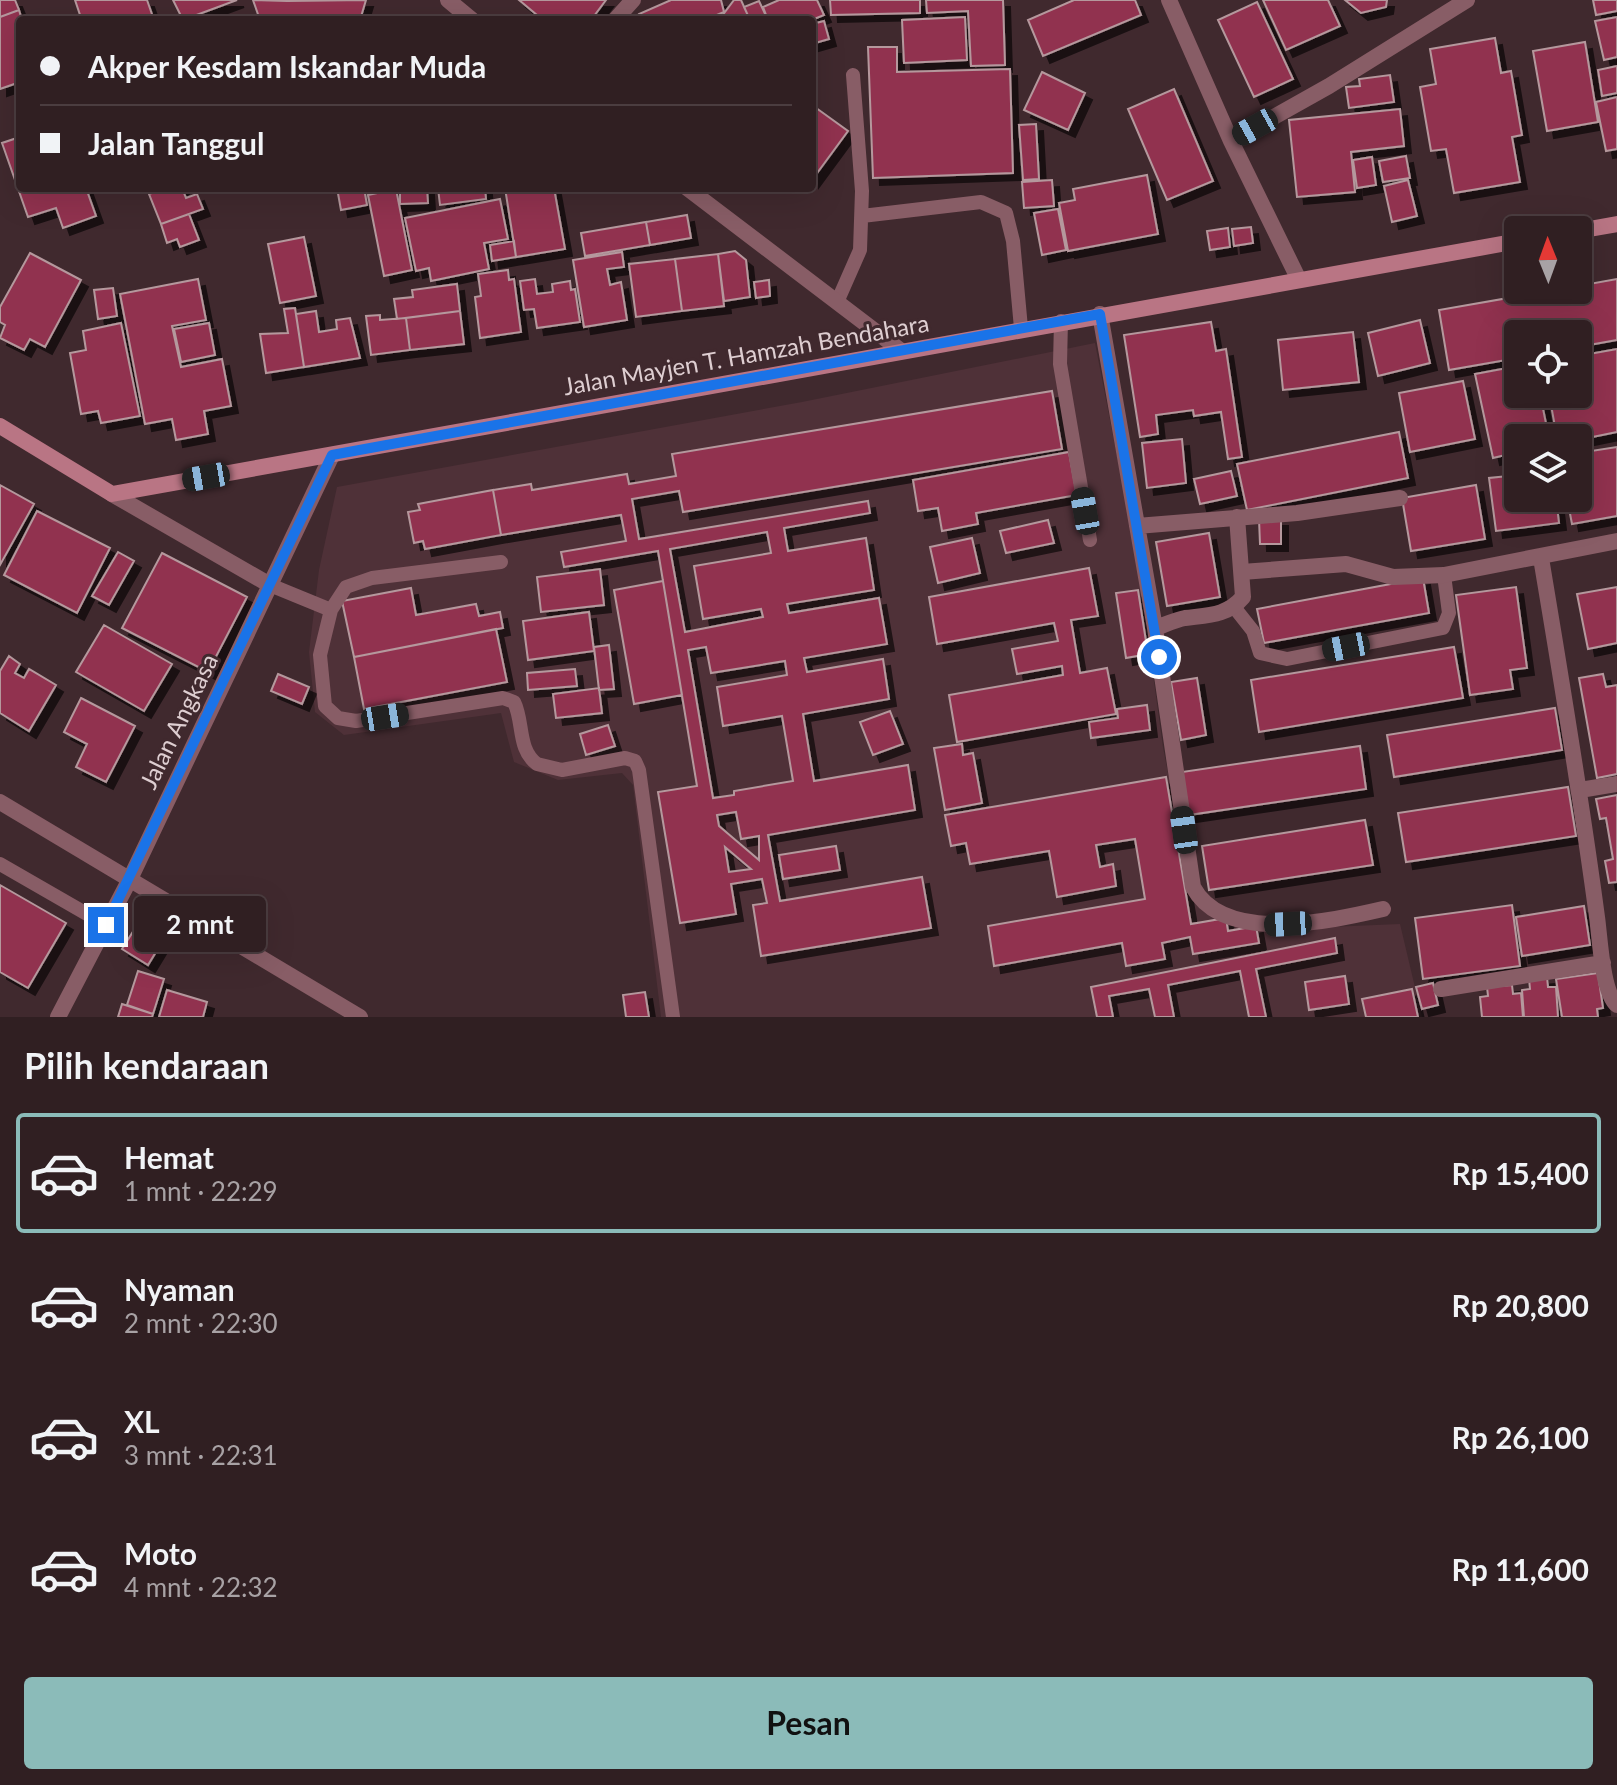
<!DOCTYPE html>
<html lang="id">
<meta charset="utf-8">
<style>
:root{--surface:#301f22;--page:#38272a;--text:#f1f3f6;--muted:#a8a2a5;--line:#4b3d40;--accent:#8bbbb9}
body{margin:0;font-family:Lato,sans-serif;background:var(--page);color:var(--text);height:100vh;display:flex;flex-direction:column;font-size:30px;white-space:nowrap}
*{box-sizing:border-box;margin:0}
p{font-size:26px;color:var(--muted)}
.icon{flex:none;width:44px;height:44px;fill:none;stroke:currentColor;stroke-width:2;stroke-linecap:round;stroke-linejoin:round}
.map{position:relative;height:1017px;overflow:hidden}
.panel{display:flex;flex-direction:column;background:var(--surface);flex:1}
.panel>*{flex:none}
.banner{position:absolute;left:16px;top:16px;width:800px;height:176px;border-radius:8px;box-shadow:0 8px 32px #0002,0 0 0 2px var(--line);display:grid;align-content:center;height:176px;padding:0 24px;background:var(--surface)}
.needle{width:52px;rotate:359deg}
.tools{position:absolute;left:1504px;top:216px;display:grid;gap:16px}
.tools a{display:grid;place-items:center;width:88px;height:88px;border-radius:8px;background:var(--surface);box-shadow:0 8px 32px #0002,0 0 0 2px var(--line);font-size:40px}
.end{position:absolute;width:36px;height:36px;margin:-18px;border:10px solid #1a73e8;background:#fff;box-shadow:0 0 0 4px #fff}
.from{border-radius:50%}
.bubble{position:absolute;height:56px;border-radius:8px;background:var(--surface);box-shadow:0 8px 32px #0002,0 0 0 2px var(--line);font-size:26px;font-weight:700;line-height:56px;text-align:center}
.car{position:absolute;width:24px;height:48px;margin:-24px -12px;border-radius:10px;box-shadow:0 0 6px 2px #0007;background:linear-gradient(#222 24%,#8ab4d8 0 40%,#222 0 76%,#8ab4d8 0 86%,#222 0)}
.banner b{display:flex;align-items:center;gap:28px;height:76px;font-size:30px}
.banner b+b{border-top:2px solid var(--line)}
.banner i{width:20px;height:20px;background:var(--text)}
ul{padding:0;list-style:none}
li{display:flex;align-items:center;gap:24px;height:120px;margin:0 16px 12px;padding:0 8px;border:4px solid transparent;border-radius:8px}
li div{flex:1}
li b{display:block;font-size:30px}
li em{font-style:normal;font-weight:700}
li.current{border-color:var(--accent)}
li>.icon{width:72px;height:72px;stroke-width:1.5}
h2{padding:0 24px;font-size:36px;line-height:96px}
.primary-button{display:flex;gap:16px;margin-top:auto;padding:16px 24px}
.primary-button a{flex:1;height:92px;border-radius:8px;background:var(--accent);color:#111;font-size:32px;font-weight:700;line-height:92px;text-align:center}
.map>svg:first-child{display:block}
</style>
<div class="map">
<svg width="1617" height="1017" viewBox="0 0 1617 1017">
<defs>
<filter id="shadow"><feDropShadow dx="7" dy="7" stdDeviation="0" flood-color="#0009"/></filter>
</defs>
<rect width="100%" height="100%" fill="#40292e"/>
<!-- built -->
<path fill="#4f3138" d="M 1095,343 L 1137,559 L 1163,747 L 1190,889 L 1201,909 L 1282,929 L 1400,924 L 1422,1017 L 661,1017 L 633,785 L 622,773 L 558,780 L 514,762 L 501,713 L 344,735 L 315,712 L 309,652 L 319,570 L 337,487 L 802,402 Z"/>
<!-- building -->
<path fill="#913350" stroke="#b5989d" stroke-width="2" fill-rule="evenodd" filter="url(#shadow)" d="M 0,0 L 15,0 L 19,10 L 0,17 Z
M 75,0 L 147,0 L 154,20 L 66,20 L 80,15 Z
M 173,0 L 237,0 L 183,20 Z
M 253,0 L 287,1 L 366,0 L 360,20 L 260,20 Z
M 519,0 L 606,0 L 591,20 L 543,20 Z
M 671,0 L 721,0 L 724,12 L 705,20 L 641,20 L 639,14 Z
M 734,0 L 741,0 L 750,20 L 719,20 Z
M 779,0 L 817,0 L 824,15 L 812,20 L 768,20 L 763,7 Z
M 830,0 L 920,0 L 920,13 L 831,15 Z
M 926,0 L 1003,0 L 1005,65 L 971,66 L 968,11 L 927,13 Z
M 1074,0 L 1135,0 L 1141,15 L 1043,56 L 1028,20 Z
M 1263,0 L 1328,0 L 1340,26 L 1286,50 Z
M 1345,0 L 1387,0 L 1386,7 L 1361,13 Z
M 1593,0 L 1617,0 L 1617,11 L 1596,15 Z
M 759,1 L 767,18 L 750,20 L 744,7 Z
M 1257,2 L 1293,79 L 1254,97 L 1218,20 Z
M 19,10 L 22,20 L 20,82 L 0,89 L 0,17 Z
M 965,17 L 967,60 L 904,63 L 902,20 Z
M 1617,17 L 1617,57 L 1604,60 L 1595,21 Z
M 824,21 L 829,39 L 812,44 L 812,24 Z
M 1495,38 L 1501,73 L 1511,71 L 1522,135 L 1512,137 L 1520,182 L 1454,193 L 1446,149 L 1431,151 L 1420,87 L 1436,84 L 1430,49 Z
M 1585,42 L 1598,122 L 1547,131 L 1533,51 Z
M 868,47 L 897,47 L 897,72 L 1010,69 L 1013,173 L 873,178 Z
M 1617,66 L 1617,93 L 1602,96 L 1598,70 Z
M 1042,72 L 1085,93 L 1068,130 L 1024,110 Z
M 1390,75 L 1394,102 L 1349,108 L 1346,87 L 1360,86 L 1359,79 Z
M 1174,89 L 1213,181 L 1167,200 L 1128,109 Z
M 1617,97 L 1617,149 L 1606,151 L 1596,102 Z
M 812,105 L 848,131 L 812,180 Z
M 1400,109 L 1404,146 L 1351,152 L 1355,192 L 1297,197 L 1289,120 Z
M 1036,124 L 1039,179 L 1023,180 L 1019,125 Z
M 20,137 L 20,188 L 86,188 L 96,216 L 63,228 L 56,208 L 28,217 L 2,143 Z
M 1406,156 L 1410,178 L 1383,182 L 1379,161 Z
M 1372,157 L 1376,185 L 1357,188 L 1353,160 Z
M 1147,175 L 1158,234 L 1068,251 L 1059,203 L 1075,200 L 1073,189 Z
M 1052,180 L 1054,206 L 1024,208 L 1022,182 Z
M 1408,180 L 1417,216 L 1392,222 L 1384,186 Z
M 165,188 L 182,188 L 186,198 L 197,194 L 203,209 L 161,224 L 149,194 Z
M 337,188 L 364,188 L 367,205 L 341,210 Z
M 400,188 L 427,188 L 428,203 L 400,204 Z
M 438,188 L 485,188 L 486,199 L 440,205 Z
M 505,188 L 554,188 L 565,249 L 516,257 Z
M 396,189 L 412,270 L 384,276 L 368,195 Z
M 500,199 L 508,239 L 484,243 L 489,269 L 431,281 L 429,268 L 416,271 L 405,218 Z
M 1058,209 L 1066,250 L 1042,255 L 1034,213 Z
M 189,214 L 199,240 L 180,247 L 177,239 L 167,243 L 161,224 Z
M 687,215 L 691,238 L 650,245 L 646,222 Z
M 646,222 L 650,245 L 585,256 L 581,233 Z
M 1251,227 L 1253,243 L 1234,246 L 1232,229 Z
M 1228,228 L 1230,247 L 1210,250 L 1207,231 Z
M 304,237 L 316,296 L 280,303 L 268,244 Z
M 514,241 L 516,257 L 492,261 L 490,245 Z
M 735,251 L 746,260 L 750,297 L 724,301 L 718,254 Z
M 622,252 L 624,267 L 607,269 L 610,285 L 621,282 L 627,320 L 584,327 L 573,260 Z
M 30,253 L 81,280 L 45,347 L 30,339 L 24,350 L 0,338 L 5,325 L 0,322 L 0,307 Z
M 718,254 L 724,306 L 682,311 L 675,259 Z
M 675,259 L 682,311 L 636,317 L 629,264 Z
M 508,270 L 509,280 L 514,279 L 521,332 L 480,338 L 475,297 L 481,296 L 478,274 Z
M 198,279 L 206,320 L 172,326 L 181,367 L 222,359 L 231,406 L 204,411 L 208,434 L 176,440 L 172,419 L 145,424 L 120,294 Z
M 535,279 L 537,294 L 553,292 L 552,284 L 570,281 L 571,290 L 575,289 L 580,322 L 537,328 L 534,309 L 524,310 L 520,281 Z
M 1617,279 L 1617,340 L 1578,347 L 1578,334 L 1518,334 L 1518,358 L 1449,370 L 1439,310 L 1554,290 L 1578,290 L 1578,286 Z
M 769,280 L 770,296 L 756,298 L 754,282 Z
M 457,284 L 460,311 L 397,319 L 394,299 L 413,297 L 412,290 Z
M 113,288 L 117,316 L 98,319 L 94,290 Z
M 295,308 L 304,367 L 266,373 L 260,334 L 288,333 L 284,309 Z
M 316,311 L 319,332 L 337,329 L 336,320 L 350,318 L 360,358 L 304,367 L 296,314 Z
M 460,311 L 464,344 L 410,350 L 406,318 Z
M 380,315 L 380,320 L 406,318 L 410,350 L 371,355 L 366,316 Z
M 1420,320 L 1430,363 L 1378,376 L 1368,333 Z
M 1211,322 L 1216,351 L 1226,349 L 1242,457 L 1228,459 L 1221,412 L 1194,416 L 1193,410 L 1156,415 L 1158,434 L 1140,437 L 1124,335 Z
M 121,323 L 140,416 L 101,423 L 98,411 L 81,414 L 70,353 L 86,350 L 83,331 Z
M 209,323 L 215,355 L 181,362 L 174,329 Z
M 1353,332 L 1359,382 L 1283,390 L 1278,340 Z
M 1617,349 L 1617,432 L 1578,440 L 1557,438 L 1549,394 L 1578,394 L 1578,356 Z
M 1518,366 L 1518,394 L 1540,394 L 1549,438 L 1518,438 L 1518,452 L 1493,458 L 1475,374 Z
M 1463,381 L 1475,439 L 1410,452 L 1399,393 Z
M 1052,391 L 1062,449 L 683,512 L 679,491 L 632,499 L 639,539 L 868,501 L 870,513 L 784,528 L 788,551 L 866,538 L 874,590 L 787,604 L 789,613 L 879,598 L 887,644 L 804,658 L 807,672 L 883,659 L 889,699 L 803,714 L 814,781 L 908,765 L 915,810 L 768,835 L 780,901 L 922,877 L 931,928 L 761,956 L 753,905 L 767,903 L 762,879 L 731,884 L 736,914 L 680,923 L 658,792 L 697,786 L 658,551 L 564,567 L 561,552 L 626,541 L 621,515 L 501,535 L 493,490 L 531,484 L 532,490 L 627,474 L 629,484 L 676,476 L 672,454 ZM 767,532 L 771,553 L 694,566 L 703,619 L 761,609 L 763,617 L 685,632 L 670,549 ZM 706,647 L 711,673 L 785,661 L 787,675 L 717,687 L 723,726 L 782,716 L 793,781 L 734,791 L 734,795 L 713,798 L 688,650 ZM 736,812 L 741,839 L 759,836 L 759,860 L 719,826 L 717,815 ZM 725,847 L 751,869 L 729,872 Z
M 1399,432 L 1408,478 L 1247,510 L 1237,464 Z
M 1182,439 L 1186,483 L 1147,488 L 1142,443 Z
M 1617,447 L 1617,516 L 1572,524 L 1567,498 L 1578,498 L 1578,453 Z
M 1069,452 L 1077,495 L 976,513 L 978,524 L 942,531 L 938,508 L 918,511 L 913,480 Z
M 1231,471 L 1237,496 L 1200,504 L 1194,479 Z
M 1518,475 L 1518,498 L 1556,498 L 1559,523 L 1496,531 L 1489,478 Z
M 0,485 L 34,504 L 0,565 Z
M 1476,485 L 1485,539 L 1411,551 L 1402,498 Z
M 493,490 L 501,535 L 425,549 L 423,541 L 414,543 L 408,512 L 420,510 L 418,504 Z
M 37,511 L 110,548 L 77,613 L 4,575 Z
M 1259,519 L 1281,519 L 1281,544 L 1260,544 Z
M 1048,520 L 1054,543 L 1006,553 L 1000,531 Z
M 1209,533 L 1220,597 L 1167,606 L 1156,542 Z
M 972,538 L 980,573 L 938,583 L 930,547 Z
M 118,552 L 134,561 L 109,605 L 92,596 Z
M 162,553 L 247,597 L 208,672 L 122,628 Z
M 1089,568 L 1098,616 L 1071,620 L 1080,673 L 1107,668 L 1116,714 L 957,742 L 949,695 L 1063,675 L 1062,666 L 1017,674 L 1012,649 L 1058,641 L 1054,623 L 937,644 L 929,597 Z
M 600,569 L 604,605 L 541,612 L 537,577 Z
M 1423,578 L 1429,613 L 1264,643 L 1257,609 Z
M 663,581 L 682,695 L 634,704 L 614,590 Z
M 1516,587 L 1527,668 L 1510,670 L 1513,689 L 1470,695 L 1456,595 Z
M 1617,587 L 1617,643 L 1588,649 L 1577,594 Z
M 411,588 L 416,615 L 476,604 L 479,616 L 500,612 L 503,628 L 354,657 L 342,601 Z
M 1138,590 L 1148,654 L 1126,658 L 1116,593 Z
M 589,612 L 594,651 L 528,660 L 523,621 Z
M 104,625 L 172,664 L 144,711 L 76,672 Z
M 496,629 L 507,682 L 364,709 L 354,657 Z
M 609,645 L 614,689 L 599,690 L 594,647 Z
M 1454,647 L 1463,698 L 1259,732 L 1251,680 Z
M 9,656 L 20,664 L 15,673 L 24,678 L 29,669 L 56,685 L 29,731 L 0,713 L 0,671 Z
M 575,669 L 577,686 L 528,690 L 527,673 Z
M 278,674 L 309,687 L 302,704 L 271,691 Z
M 1603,674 L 1606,687 L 1617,685 L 1617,774 L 1597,778 L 1579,678 Z
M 1197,678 L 1206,735 L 1181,740 L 1171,682 Z
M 599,688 L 602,713 L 556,718 L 553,694 Z
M 81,698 L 135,726 L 106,782 L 76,767 L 87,744 L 64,732 Z
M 1147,705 L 1150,730 L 1091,738 L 1089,722 L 1118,718 L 1117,709 Z
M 1555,708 L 1562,750 L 1394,777 L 1387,735 Z
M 890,711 L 903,744 L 873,755 L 860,722 Z
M 608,725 L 615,746 L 586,755 L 580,734 Z
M 962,744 L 963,755 L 973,753 L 982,803 L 945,810 L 934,748 Z
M 1360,746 L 1366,789 L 1189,815 L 1182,772 Z
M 1166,777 L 1191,924 L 1226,918 L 1228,931 L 1256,926 L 1259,943 L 1193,954 L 1190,937 L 1162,943 L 1165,959 L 1126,966 L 1122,943 L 994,966 L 988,926 L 1145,899 L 1135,839 L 1096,845 L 1100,867 L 1113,864 L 1116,886 L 1057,897 L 1049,851 L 970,864 L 966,843 L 951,846 L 945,815 Z
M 1568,787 L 1576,836 L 1406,862 L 1398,813 Z
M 1617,795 L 1617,882 L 1609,883 L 1605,861 L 1613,859 L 1606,818 L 1600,819 L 1596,799 Z
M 1365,820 L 1373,865 L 1209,890 L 1202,846 Z
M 836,846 L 840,870 L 783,879 L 779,855 Z
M 0,885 L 66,923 L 28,988 L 0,972 Z
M 1512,905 L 1520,966 L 1423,979 L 1415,918 Z
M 1584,906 L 1590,945 L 1522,956 L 1516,917 Z
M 148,908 L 173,924 L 148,965 L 122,949 Z
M 1335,938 L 1337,953 L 1256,969 L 1266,1017 L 1249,1017 L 1240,971 L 1168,985 L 1174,1017 L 1155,1017 L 1149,989 L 1109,996 L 1113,1017 L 1097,1017 L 1091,987 Z
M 138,971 L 164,979 L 153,1014 L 127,1005 Z
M 1598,973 L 1603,1008 L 1597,1009 L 1598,1017 L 1562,1017 L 1556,979 Z
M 1345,976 L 1349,1004 L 1309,1010 L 1305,982 Z
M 1547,977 L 1548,987 L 1556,987 L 1558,1017 L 1524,1017 L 1522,990 L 1530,989 L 1529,979 Z
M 1433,983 L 1438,1005 L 1422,1009 L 1416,987 Z
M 1512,985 L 1513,994 L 1521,993 L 1523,1017 L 1482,1017 L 1480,997 L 1488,996 L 1487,987 Z
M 1412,989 L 1418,1017 L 1366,1017 L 1362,999 Z
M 167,990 L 207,1002 L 203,1017 L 159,1017 Z
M 645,992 L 649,1017 L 626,1017 L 623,995 Z
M 122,1004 L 153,1014 L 152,1017 L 118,1017 Z"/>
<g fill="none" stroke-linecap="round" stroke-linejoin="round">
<!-- lane -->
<path stroke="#885d66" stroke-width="14" d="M 862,216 L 981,202 L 1006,213 L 1013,241 L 1021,328
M 838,300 L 860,250 L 862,191 L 853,75
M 1061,321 L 1060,364 L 1090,540
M 270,585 L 331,610 L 320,655 L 325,706 L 338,718 L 356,721 L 503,698 L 514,702 C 524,722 517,749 537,764 L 562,770 L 625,758 L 635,761 L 639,770 L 673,1017
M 1234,607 L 1253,631 L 1260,653 L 1287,659 L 1443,628 L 1449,613 L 1444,575
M 331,610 L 346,587 L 372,578 L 501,562
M 0,864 L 106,925"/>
<!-- street -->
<path stroke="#885d66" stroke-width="16" d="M 448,0 L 472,20
M 1169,0 L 1231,141 L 1298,278
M 615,20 L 633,0
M 1231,141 L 1329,86 L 1467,0
M 687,188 L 900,350
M 1100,314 L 1155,628 L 1193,887 C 1224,945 1331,921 1383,909
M 112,494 L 270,585
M 1137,526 L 1297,513 L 1400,498
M 1541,558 C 1561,677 1581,797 1597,917 C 1600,938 1602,992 1617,1005
M 1242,572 L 1346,564 L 1393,577 L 1444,575 L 1617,541
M 1155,628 C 1164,625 1175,620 1185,618 C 1208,615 1227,616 1243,597 L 1237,517
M 1580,790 L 1617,784
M 0,802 L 360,1017
M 1441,989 L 1603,963
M 58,1017 L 130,879 L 332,455"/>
<!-- secondary -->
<path stroke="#b97584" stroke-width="16" d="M 1578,231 L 1617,224
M 0,426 L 112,494 L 1518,241"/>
</g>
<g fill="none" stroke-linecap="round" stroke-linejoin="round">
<!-- route -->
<path stroke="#1a73e8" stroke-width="10" d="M 106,925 L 332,455 L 1100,314 L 1159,657"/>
</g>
<g text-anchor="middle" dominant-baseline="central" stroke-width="6" stroke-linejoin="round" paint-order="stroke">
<!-- street labels -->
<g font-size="24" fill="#deced1" stroke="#40292e">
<text transform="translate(746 354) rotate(-10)">Jalan Mayjen T. Hamzah Bendahara</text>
<text transform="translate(178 721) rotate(-64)">Jalan Angkasa</text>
</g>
</g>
</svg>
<div class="tools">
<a><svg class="needle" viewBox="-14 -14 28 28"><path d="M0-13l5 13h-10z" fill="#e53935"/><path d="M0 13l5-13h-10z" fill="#a8a2a5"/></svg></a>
<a><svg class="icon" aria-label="locate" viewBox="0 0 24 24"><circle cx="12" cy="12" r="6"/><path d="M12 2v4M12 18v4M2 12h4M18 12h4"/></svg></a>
<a><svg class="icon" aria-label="layers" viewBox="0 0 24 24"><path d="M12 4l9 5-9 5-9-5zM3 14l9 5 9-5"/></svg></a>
</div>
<i class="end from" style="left:1159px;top:657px"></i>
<i class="end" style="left:106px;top:925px"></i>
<div class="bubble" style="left:134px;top:896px;width:132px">2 mnt</div>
<i class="car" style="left:1255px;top:127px;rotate:241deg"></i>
<i class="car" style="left:206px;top:477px;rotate:260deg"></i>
<i class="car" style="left:1085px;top:511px;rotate:350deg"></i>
<i class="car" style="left:1346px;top:647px;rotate:259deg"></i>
<i class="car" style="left:385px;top:717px;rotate:81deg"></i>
<i class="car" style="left:1184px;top:830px;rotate:352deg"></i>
<i class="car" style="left:1288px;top:924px;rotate:267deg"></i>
<div class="banner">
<b><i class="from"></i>Akper Kesdam Iskandar Muda</b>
<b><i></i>Jalan Tanggul</b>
</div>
</div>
<section class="panel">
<h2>Pilih kendaraan</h2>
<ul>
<li class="current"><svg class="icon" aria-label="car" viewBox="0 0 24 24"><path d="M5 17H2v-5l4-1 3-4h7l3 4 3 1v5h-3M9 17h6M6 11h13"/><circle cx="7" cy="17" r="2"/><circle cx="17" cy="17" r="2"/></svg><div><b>Hemat</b><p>1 mnt · 22:29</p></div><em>Rp 15,400</em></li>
<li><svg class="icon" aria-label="car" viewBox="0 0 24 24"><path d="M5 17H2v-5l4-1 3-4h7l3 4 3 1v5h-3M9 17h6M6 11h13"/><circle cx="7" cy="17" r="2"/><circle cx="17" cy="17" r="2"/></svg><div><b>Nyaman</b><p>2 mnt · 22:30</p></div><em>Rp 20,800</em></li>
<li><svg class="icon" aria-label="car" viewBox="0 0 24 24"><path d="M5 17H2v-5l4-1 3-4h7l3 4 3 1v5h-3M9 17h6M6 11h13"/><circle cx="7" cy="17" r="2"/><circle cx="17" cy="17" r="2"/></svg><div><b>XL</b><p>3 mnt · 22:31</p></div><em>Rp 26,100</em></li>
<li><svg class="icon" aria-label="car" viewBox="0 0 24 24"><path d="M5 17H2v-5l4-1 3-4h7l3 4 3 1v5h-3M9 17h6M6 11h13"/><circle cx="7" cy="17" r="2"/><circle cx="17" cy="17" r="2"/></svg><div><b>Moto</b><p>4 mnt · 22:32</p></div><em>Rp 11,600</em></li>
</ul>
<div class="primary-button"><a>Pesan</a></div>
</section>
